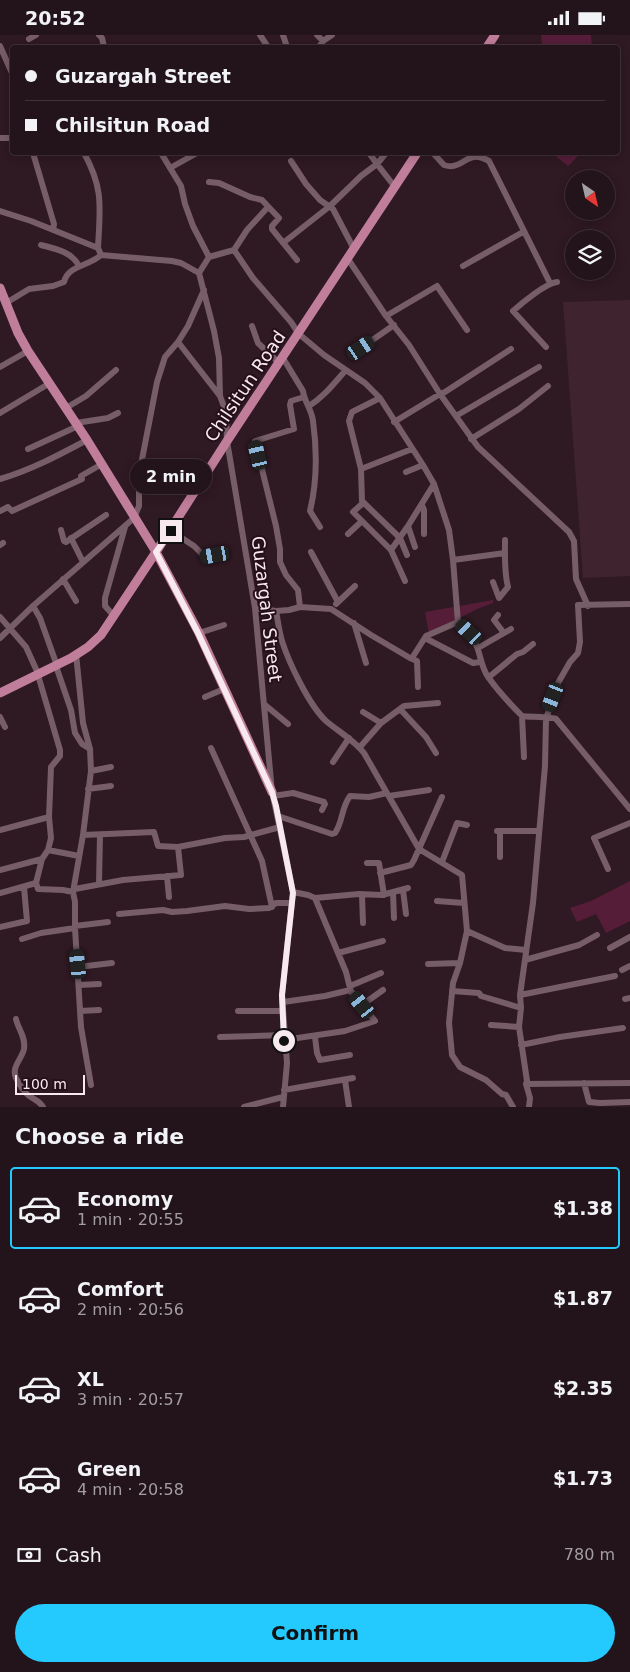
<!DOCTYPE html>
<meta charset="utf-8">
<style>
:root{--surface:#23131a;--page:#2b1c23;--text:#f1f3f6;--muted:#a39ea2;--line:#403239;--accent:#24c9fe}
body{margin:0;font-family:"DejaVu Sans",sans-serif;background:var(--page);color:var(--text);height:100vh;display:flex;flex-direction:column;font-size:19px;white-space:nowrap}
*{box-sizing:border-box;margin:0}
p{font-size:16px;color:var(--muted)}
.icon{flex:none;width:28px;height:28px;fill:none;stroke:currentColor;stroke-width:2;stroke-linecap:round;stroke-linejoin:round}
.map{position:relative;height:1072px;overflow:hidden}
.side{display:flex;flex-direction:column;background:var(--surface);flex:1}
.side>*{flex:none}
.banner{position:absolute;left:10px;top:10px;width:610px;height:110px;border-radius:5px;box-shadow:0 2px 12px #0003,0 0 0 1px var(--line);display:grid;align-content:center;height:110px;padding:0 15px;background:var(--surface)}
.needle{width:32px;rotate:146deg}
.fabs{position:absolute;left:565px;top:135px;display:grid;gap:10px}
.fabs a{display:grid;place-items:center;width:50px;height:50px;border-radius:50%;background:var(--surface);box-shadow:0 2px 12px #0003,0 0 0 1px var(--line);font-size:25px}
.scale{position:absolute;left:15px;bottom:12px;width:70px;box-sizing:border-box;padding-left:5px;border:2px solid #f8e9ef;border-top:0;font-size:14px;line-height:18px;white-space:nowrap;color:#f8e9ef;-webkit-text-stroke:4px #251019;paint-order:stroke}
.end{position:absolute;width:22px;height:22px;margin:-11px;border:6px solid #f8e9ef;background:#111;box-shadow:0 0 0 2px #111}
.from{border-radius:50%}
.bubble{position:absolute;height:35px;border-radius:18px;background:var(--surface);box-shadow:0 2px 12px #0003,0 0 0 1px var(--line);font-size:16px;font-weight:800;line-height:35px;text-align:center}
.car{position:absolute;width:15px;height:30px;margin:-15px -8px;border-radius:6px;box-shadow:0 0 4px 1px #0007;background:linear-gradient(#222 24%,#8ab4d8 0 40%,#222 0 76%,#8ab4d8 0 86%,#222 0)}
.banner b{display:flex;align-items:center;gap:18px;height:48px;font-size:19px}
.banner b+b{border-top:1px solid var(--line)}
.banner i{width:12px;height:12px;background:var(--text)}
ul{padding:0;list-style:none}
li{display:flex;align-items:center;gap:15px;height:82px;margin:0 10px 8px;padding:0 5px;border:2px solid transparent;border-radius:5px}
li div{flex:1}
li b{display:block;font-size:19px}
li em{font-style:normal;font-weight:800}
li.selected{border-color:var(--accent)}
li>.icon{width:45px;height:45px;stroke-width:1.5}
h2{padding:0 15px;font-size:22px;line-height:60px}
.pay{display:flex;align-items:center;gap:12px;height:55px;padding:0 15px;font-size:19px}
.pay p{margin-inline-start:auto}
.cta{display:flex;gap:10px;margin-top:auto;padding:10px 15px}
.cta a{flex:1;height:58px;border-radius:30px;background:var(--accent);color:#111;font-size:20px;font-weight:800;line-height:58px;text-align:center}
.status{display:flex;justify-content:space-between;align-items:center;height:35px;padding:0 25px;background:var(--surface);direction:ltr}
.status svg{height:14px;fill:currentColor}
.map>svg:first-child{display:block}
</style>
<div class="status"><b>20:52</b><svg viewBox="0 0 49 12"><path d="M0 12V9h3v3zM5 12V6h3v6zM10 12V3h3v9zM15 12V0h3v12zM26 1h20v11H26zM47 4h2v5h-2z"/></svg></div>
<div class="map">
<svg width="630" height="1072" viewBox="0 0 630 1072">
<rect width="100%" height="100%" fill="#2f1923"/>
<!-- built -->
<path fill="#3f232f" d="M 630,265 L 630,541 L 583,543 L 563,267 Z"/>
<!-- green -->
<path fill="#561d39" d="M 541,0 L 591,0 L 592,12 L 542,12 Z
M 552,118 L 581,118 L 568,131 Z
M 493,565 L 493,568 L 477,574 L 429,599 L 425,577 Z
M 630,846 L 630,886 L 606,898 L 596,879 L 577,887 L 570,873 L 591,866 Z"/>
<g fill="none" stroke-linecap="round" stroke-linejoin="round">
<!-- minor -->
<path stroke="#775d67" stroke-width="6" d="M 99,0 L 102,3 L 104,12
M 260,0 L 268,12
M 283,0 L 287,12
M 317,0 L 323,6
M 29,4 L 36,0
M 0,11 L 12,38
M 319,12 L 323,6 L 332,0
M 0,103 L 12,103
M 33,118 L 54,189 L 53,195
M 84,118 C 104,154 100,173 98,213
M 161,118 L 181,151 L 185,169 L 193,191 L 209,222
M 369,118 L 377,129 L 395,152
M 433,118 L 444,130 C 447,131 450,132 453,131 C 466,129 469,115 489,126 L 550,248
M 291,126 L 306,149 L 320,165 L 333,174 L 354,214
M 170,133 L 197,118
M 209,147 L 219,148 L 250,162 L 262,165 L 279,183 L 272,191 L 272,194 L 297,225
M 268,172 L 247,195 L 234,215 L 209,222 L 199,238 L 214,296 L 219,323 L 220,361 L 226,377 L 227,406 L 255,573 L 272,757 L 293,857 L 282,960 L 287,1028 L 283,1072
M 0,176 L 31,186 L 98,213 L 101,220 L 172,226 L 181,228 L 199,238
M 283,208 L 330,171 L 361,141 L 377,129 L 386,118
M 41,210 C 56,214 72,217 79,231
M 234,215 L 253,243 L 291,287 L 299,299 L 324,320 L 365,348 L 380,363 L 423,430 L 434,449 L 449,495 L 453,525 L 458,587 C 466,594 473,601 477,612 C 481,622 481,631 488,642 C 496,653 512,671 522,681 C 529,682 552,682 556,684 L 630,774
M 348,224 L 386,281 L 409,310 L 440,359 L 478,412 L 569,497 L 574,506 L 576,544 L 588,571
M 463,231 L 523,197
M 6,268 L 29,254 L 53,251 L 64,247 C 68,230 90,231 101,220
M 386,281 L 437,251 L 467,295
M 252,291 L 258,308 L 279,328
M 178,307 L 220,361
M 546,312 L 513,276 C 522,268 546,248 557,247
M 361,313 L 394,290
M 283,323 L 303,356 C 304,366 312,375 313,386 C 317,415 317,447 310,476 L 320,492
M 0,332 L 28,316
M 380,363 L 352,377 L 349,386 L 361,434 L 362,466 L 400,503 L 407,520
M 309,371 C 325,361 334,348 346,335
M 66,373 L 86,361 L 116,335
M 0,378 L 50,348
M 456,381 L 539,332
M 394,387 L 440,359 L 445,357 L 511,314
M 76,388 L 108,383 L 118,378
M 471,404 L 519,374 L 548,351
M 28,414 L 78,391
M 361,434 L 412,414
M 406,437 L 423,430
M 0,444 C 31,435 59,420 87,405
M 363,468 L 353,477 L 391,515 L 405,546
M 422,470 L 424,475 L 424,499
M 0,476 L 8,472 L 12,476 L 82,444 L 81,441 L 102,429
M 408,491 L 415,512
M 61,495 L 64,506 L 66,507 L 106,480
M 171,496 L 194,511 L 205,522 L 225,518
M 348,499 L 362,486
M 71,503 L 83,527
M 0,510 L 3,508
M 391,515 L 408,491 L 434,449
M 311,517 L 338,567
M 453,525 L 505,518
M 63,544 L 76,566
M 493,547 L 499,563 L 508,552 C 504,537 505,521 505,505
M 336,569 L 355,551
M 33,571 L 40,583 L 55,625
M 300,572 L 298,555 L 286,540 L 280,527 L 280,514 L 276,491 L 255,406 L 294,394 L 290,370 L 291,366 L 304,362
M 255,573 L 276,576 L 289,575 L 300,572 L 331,574 L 371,600 L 410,623 L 417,626 L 418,652
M 276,576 C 278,586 279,596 282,606 C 289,628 309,670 326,686 C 339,697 354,705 364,718 L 419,814 L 462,840 L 467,896 L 505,913 L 526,915
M 498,580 L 494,585 L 504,598
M 114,581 L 105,571 L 105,563 L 125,492
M 0,582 L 26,612 L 36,634
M 354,588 L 366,628
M 199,598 L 224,590
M 0,603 L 33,571 L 134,483 L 139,471 L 139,440 L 157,347 L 165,322 L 178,307 L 188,291 L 204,255
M 425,603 L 473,628 L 480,627
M 478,613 L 511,594
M 76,619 L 83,688 L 90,714 L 91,736 L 83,800 L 73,857 L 75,867 L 75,893 L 81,992 L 91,1050
M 412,623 L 426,601 L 458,587
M 56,631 L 71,675 L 75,698 L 82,709 L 90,714
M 489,642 L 517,619 L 523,617 L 533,609
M 205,662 L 224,654
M 264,669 L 288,689
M 400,674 L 426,702 L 436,718
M 363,677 L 381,688
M 522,681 L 524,722
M 0,682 L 5,692
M 360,712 L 381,688 L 404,671 L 438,668
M 211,713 L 262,826 L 272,872
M 333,727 L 349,703
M 91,736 L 111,732
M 88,754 L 111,751
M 273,761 L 293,758 L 324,767 L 325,769 L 322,775
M 389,761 L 429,755
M 278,781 L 332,799 L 335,798 C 343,787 341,773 350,761 L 369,762 L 387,758
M 0,795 L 49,782
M 497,796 L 539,796
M 83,800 L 154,797 L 158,811 L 178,812 L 225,803 L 244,802 L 280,792
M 48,815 L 79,821
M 500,822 L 500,796
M 442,827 L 457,788 L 467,790
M 367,828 L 379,828 L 384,860
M 608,834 L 594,803 L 630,788
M 0,835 L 42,824
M 380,838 L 411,830 L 414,825 L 442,762
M 167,841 L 169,862
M 36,848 L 38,854 L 63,855 L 73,857
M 99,849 L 100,800
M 75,854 L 123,845 L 181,840 L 178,812
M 403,855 L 406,879
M 293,857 L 308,860 L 315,863 L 359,859 L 382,860 L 408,853
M 393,857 L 394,883
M 0,858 L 36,848 L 42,824 L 48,815 L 51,803 L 49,782 L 51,732 L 60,721 L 60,715 L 38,640
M 362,860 L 363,888
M 315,863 L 346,937 L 351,957
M 437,866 L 464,868
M 119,879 L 163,875 L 172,877 L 187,876 L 225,871 L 249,874 L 269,873 L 276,868 L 291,868
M 75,891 L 108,887
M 0,892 L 27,886 L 24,852
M 467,896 L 460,928 L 453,948 L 449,988 L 452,1020 L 460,1032 L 486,1045 L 502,1059 L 506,1060 L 513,1072
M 22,904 L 41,898 L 75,893
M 610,913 L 630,902
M 338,918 L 383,906
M 525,925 L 579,910 L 597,900
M 428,929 L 460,928
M 78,932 L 112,928
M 622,935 L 630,931
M 79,950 L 99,949
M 350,951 L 381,938
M 452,956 L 479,958 L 481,961 L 521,973
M 520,960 L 615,941
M 625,964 L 630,963
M 283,967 L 325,961 L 350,955 L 375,986 L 345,996 L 284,1005
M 362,970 L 383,955
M 80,976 L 99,975
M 238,976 L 283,976
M 16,984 C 18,994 26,1002 24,1014 C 22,1024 11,1032 16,1043 C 19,1049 23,1056 28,1060 C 34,1065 39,1065 43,1072
M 491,990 L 519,992
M 220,1002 L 285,1000
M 315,1002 L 317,1018 L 320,1025 L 350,1020
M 521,1010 L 560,1002 L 623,993
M 345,1045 L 349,1072
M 584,1048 L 589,1067 L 600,1068 L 630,1067
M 526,1049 L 630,1048
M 284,1055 L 353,1043
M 244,1072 L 283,1062
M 529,1072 L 530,1063 L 526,1049 L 527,1046 L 519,992 L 521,973 L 520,960 L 533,868 L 545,731 L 546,684 L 558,648 L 570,627 L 578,618 L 580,607 L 578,570 L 630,569"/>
<!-- major -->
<path stroke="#c17e9b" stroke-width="9" d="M 487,12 L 495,0
M 0,253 L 18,298 L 28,316 L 87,405 L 156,517 L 199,598 L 272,757
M 0,658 L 71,623 L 88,612 L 101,600 L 156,517 L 227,406 L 417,118"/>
</g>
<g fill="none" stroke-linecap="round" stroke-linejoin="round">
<!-- route -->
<path stroke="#f8e9ef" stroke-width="6" d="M 171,496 L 156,517 L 198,598 L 272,757 L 276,771 L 293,858 L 282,960 L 284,1006"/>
</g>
<g text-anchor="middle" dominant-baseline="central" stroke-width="4" stroke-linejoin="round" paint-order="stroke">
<!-- street labels -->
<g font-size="18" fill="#f8e9ef" stroke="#251019">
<text transform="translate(245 351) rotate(-56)">Chilsitun Road</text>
<text transform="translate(267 574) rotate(83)">Guzargah Street</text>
</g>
</g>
</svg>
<div class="fabs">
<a><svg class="needle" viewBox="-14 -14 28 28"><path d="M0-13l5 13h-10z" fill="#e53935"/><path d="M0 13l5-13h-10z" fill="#a39ea2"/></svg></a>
<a><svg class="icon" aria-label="layers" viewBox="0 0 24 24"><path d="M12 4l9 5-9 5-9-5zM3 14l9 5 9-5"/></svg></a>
</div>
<div class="scale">100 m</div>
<i class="end from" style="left:284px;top:1006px"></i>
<i class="end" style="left:171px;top:496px"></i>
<div class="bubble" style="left:130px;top:424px;width:82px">2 min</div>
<i class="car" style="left:361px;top:313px;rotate:56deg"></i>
<i class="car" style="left:258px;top:420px;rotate:347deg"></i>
<i class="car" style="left:215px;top:520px;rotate:260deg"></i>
<i class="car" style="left:469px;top:597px;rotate:313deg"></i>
<i class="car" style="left:553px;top:662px;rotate:201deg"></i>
<i class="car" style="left:78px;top:929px;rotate:354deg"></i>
<i class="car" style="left:362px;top:970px;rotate:321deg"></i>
<div class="banner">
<b><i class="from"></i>Guzargah Street</b>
<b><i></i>Chilsitun Road</b>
</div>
</div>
<section class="side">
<h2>Choose a ride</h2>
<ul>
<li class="selected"><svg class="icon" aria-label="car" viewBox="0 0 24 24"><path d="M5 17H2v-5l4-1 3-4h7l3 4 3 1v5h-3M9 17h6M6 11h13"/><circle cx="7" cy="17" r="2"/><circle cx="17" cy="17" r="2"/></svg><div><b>Economy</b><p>1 min · 20:55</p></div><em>$1.38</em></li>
<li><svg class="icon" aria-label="car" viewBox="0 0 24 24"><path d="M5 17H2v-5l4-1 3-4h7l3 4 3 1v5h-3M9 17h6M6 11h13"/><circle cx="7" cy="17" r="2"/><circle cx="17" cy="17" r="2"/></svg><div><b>Comfort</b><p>2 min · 20:56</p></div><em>$1.87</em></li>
<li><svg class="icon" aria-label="car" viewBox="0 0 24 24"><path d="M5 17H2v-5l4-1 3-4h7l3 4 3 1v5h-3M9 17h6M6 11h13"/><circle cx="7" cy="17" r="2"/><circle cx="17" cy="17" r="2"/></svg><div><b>XL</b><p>3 min · 20:57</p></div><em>$2.35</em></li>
<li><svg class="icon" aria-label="car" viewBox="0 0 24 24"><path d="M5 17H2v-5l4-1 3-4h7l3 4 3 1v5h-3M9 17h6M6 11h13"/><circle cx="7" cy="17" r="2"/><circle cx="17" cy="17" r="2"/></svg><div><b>Green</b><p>4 min · 20:58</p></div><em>$1.73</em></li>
</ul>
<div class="pay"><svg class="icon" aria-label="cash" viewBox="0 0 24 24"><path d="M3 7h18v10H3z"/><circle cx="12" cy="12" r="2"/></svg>Cash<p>780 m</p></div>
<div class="cta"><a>Confirm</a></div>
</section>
